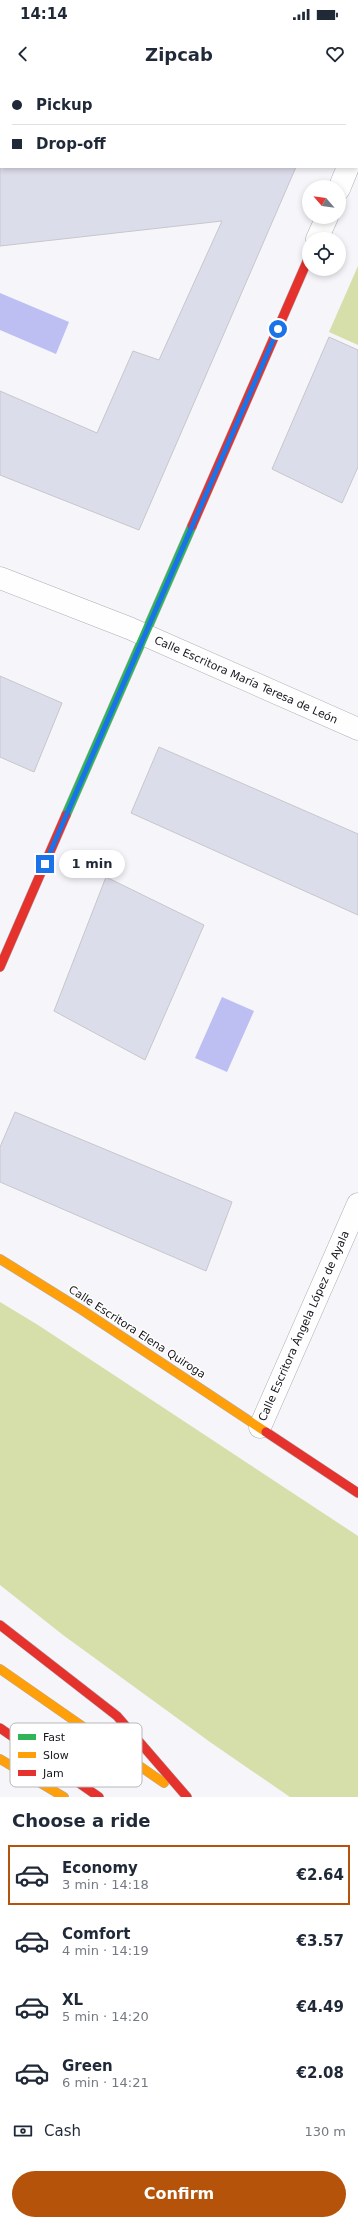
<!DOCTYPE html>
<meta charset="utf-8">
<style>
:root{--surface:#fff;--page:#f2f2f3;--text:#1f2937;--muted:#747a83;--line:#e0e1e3;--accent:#b45309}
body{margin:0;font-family:"DejaVu Sans",sans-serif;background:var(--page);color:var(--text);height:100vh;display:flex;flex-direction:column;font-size:15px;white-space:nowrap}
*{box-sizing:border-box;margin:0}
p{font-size:13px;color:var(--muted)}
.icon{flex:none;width:22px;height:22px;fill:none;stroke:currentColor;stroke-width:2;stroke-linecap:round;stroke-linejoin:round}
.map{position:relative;height:1717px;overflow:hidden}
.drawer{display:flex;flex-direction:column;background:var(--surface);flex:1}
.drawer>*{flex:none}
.top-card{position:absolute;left:0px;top:0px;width:358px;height:88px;box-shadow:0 2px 6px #0003;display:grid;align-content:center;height:88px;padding:0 12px;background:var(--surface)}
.needle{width:26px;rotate:298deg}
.controls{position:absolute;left:302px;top:100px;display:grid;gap:8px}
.controls a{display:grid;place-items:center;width:44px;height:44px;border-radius:50%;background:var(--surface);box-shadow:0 2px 6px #0003;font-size:20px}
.end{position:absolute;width:18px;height:18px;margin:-9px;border:5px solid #1a73e8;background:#fff;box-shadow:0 0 0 2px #fff}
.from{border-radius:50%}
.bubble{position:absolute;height:28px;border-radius:14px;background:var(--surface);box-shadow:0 2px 6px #0003;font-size:13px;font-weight:600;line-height:28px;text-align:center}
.top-card b{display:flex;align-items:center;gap:14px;height:38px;font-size:15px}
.top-card b+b{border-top:1px solid var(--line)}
.top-card i{width:10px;height:10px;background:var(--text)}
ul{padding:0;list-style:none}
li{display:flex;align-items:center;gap:12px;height:60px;margin:0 8px 6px;padding:0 4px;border:2px solid transparent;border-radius:0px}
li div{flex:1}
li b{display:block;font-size:15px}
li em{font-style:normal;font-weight:600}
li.selected{border-color:var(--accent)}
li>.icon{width:36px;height:36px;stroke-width:1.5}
h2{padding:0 12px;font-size:18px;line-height:48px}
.pay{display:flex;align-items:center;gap:10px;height:44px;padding:0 12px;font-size:15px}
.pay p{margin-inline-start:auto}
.action{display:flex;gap:8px;margin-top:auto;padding:8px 12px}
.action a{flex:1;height:46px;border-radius:24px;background:var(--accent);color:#fff;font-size:16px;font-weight:600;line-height:46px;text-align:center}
.status{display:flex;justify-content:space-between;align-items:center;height:28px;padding:0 20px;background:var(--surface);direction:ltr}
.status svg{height:11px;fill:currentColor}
header{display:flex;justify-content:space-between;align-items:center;height:52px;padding:0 12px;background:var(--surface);font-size:18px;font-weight:600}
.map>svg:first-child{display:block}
</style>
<div class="status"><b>14:14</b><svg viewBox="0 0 49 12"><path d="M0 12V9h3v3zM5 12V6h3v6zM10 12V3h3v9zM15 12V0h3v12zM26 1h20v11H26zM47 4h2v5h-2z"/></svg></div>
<header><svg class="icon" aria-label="back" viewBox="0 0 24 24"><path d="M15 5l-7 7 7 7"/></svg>Zipcab<svg class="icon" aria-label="heart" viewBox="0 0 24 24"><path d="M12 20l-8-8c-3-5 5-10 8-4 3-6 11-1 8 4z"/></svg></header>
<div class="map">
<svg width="358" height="1717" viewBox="0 0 358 1717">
<rect width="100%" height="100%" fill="#f5f5fa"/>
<!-- green -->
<path fill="#d6dfa9" d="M 358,186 L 358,265 L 329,252 Z
M 0,1222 L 38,1245 L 358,1456 L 358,1717 L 290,1717 L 210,1662 L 63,1555 L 0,1505 Z"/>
<!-- water -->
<path fill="#bdbff3" d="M 0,213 L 69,242 L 56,274 L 0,250 Z
M 222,917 L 254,931 L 227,992 L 195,978 Z"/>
<!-- building -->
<path fill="#dcddea" stroke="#c6c7cc" d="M 0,87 L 296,87 L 139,450 L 0,395 L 0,311 L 97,353 L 133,271 L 159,280 L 222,141 L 0,166 Z
M 329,257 L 358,270 L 358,387 L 342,423 L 272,389 Z
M 0,596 L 62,623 L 34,692 L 0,677 Z
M 159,667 L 358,754 L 358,835 L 131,733 Z
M 106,797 L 204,845 L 145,980 L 54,931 Z
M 15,1032 L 232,1122 L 206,1191 L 0,1102 L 0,1067 Z"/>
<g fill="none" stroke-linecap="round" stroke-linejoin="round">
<!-- street casing -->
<g stroke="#aeafb4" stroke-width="23">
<path id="street" d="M 357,67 L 358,65
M 339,109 L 348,87
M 317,159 L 327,137
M 0,498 L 129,548 L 358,649
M 260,1347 L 358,1124"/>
</g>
<!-- fast casing -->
<g stroke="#aeafb4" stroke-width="10">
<path id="fast" d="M 0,6 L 1,6
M 66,735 L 192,446"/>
</g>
<!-- slow casing -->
<g stroke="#aeafb4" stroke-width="10">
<path id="slow" d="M 121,1 L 145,0
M 357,28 L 358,28
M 0,1179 L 82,1230 L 266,1352
M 0,1589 L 164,1703
M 0,1679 L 64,1717"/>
</g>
<!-- jam casing -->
<g stroke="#aeafb4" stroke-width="10">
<path id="jam" d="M 0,43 L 1,43
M 192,446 L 309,177
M 0,887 L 66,735
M 266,1352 L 358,1413
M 0,1545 L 117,1636 L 187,1717
M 0,1648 L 99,1717"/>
</g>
<!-- street -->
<use href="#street" stroke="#fefefe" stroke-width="22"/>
<!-- fast -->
<use href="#fast" stroke="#30b455" stroke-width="9"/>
<!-- slow -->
<use href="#slow" stroke="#ff9f0a" stroke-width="9"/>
<!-- jam -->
<use href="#jam" stroke="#e5322d" stroke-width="9"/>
</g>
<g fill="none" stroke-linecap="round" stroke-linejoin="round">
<!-- route -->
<path stroke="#1a73e8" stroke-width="5" d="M 45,784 L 278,249"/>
</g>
<g text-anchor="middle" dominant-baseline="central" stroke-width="3" stroke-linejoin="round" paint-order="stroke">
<!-- street labels -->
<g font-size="11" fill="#16161c" stroke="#fff">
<text transform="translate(246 600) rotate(24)">Calle Escritora María Teresa de León</text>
<text transform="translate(304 1246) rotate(-66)">Calle Escritora Ángela López de Ayala</text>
<text transform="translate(137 1252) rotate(33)">Calle Escritora Elena Quiroga</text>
</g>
</g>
<!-- legend -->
<rect x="10" y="1643" width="132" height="64" rx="6" fill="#fff" stroke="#b9b9bb" stroke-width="1"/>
<rect x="18" y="1654" width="18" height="6" fill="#30b455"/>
<rect x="18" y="1672" width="18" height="6" fill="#ff9f0a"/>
<rect x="18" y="1690" width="18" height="6" fill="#e5322d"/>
<g font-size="11" fill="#16161c">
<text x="43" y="1661">Fast</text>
<text x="43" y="1679">Slow</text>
<text x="43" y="1697">Jam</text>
</g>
</svg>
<div class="controls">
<a><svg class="needle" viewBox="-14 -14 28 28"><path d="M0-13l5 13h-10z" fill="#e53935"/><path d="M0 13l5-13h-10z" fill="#747a83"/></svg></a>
<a><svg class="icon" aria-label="locate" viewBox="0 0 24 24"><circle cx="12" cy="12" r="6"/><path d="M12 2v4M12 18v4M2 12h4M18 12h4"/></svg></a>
</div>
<i class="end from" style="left:278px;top:249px"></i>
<i class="end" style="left:45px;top:784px"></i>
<div class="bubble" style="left:59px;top:770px;width:66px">1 min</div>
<div class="top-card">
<b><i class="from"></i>Pickup</b>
<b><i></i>Drop-off</b>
</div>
</div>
<section class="drawer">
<h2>Choose a ride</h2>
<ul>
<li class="selected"><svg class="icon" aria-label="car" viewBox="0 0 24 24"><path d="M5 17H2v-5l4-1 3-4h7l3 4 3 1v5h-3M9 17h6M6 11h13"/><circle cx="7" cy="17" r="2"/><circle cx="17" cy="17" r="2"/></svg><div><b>Economy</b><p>3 min · 14:18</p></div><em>€2.64</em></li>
<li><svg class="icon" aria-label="car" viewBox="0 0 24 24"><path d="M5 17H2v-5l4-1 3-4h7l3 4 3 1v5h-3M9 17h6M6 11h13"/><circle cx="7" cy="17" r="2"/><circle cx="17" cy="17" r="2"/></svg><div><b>Comfort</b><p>4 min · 14:19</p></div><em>€3.57</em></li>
<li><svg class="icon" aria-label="car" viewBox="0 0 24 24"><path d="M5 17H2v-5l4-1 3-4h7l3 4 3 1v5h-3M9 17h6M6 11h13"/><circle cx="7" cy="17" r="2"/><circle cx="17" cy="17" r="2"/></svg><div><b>XL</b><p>5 min · 14:20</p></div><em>€4.49</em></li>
<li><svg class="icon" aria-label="car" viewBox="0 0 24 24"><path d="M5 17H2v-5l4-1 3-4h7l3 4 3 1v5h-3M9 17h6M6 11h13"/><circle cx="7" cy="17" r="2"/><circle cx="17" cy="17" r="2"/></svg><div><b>Green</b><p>6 min · 14:21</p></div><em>€2.08</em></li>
</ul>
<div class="pay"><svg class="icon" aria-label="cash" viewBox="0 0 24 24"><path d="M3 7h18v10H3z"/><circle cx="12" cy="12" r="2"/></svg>Cash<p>130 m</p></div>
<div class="action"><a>Confirm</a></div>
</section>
